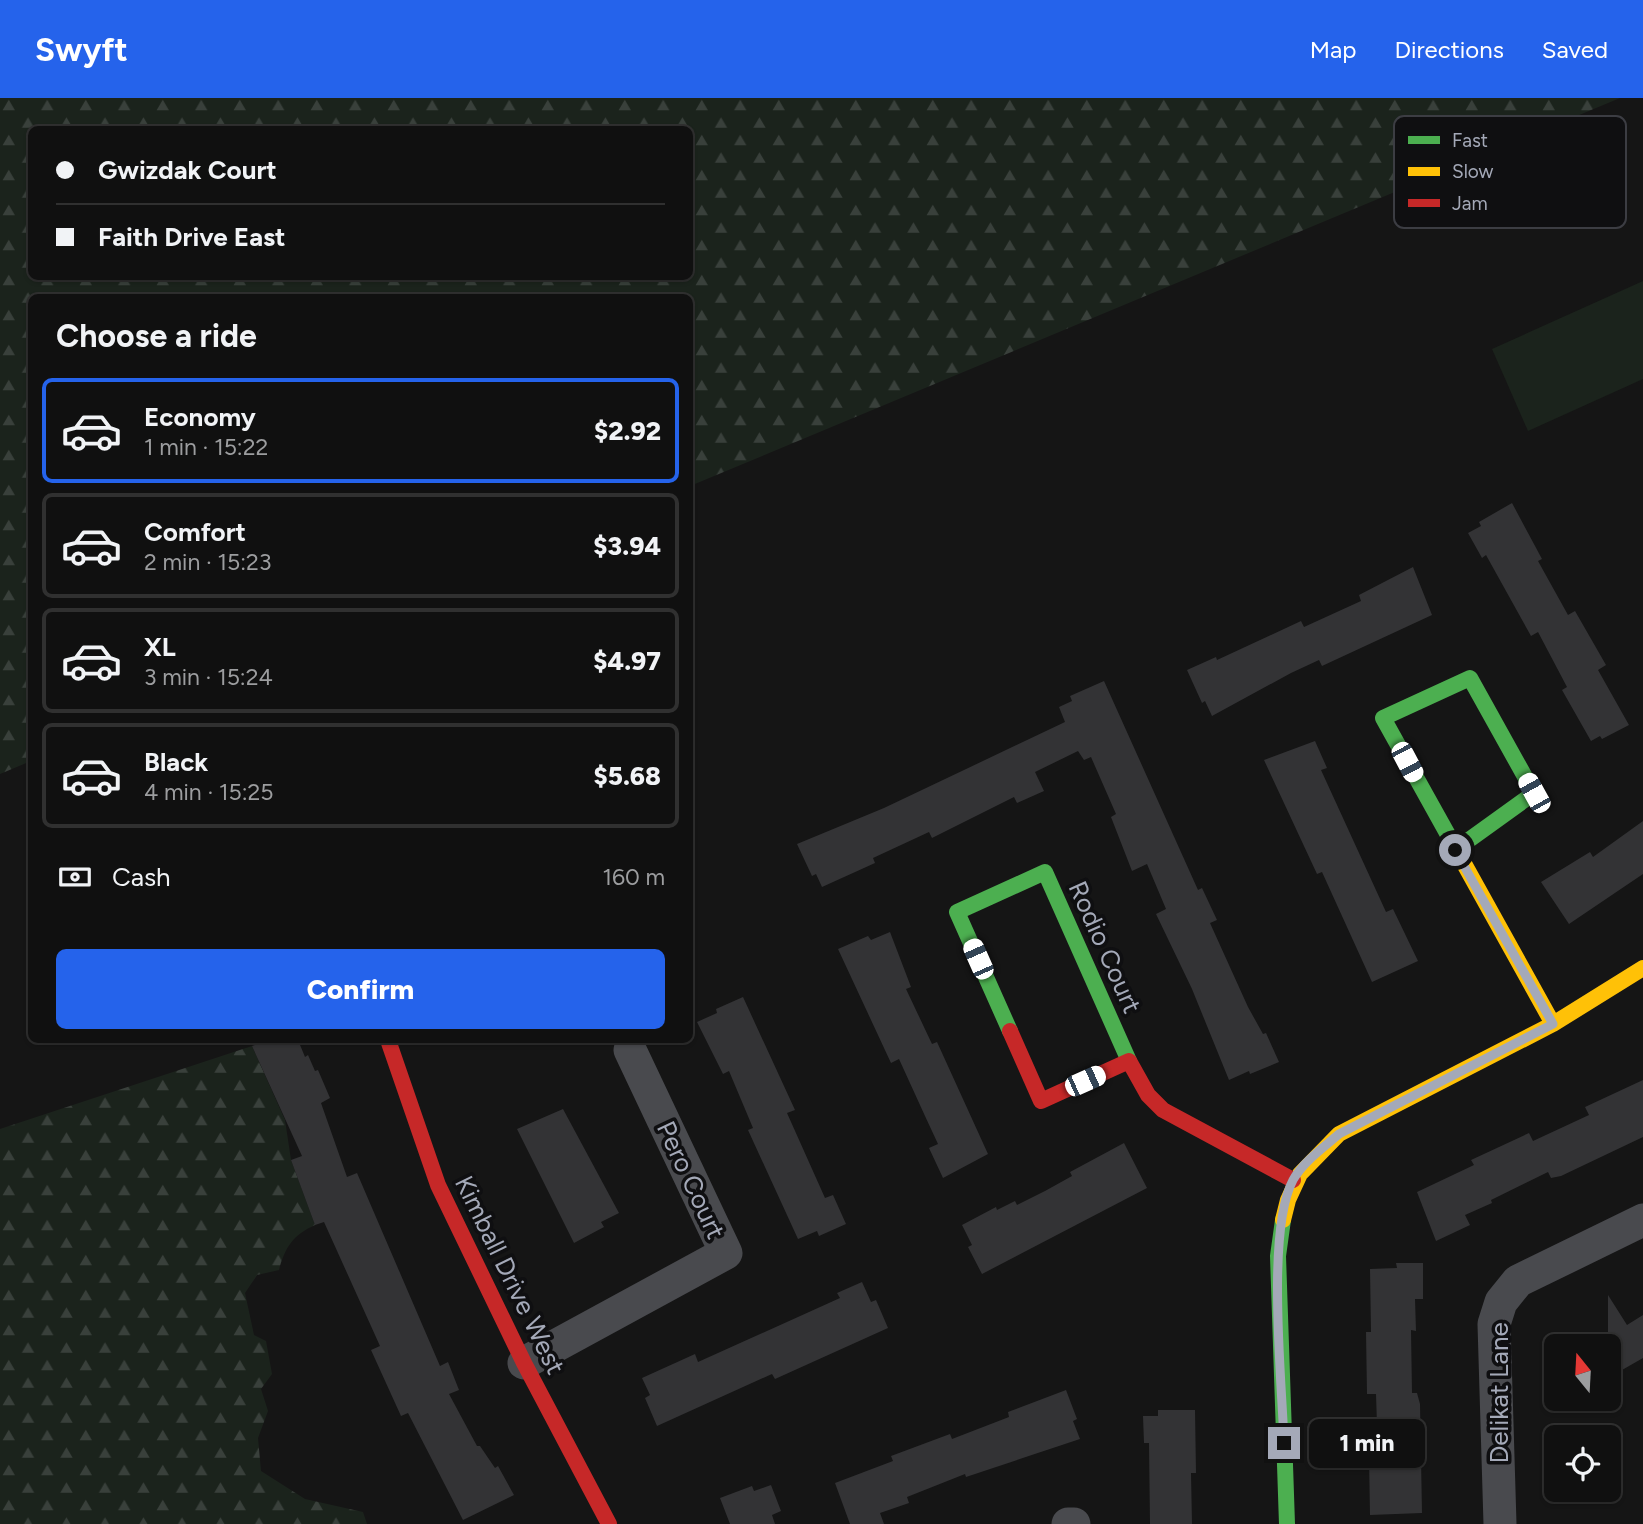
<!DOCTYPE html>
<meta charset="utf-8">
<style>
:root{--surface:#101010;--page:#191919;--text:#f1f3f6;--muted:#9c9d9f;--line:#303030;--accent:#2563eb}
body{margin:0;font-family:Figtree,sans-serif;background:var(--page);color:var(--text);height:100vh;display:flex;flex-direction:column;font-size:26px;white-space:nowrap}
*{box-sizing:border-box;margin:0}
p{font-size:23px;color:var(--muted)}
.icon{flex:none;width:38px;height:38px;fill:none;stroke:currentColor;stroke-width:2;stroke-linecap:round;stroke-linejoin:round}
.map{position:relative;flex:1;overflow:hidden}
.panel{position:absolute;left:28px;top:196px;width:665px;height:749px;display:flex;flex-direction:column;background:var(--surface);border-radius:10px;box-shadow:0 2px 5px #0004,0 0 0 2px var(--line)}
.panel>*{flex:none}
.top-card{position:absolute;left:28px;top:28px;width:665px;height:154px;border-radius:10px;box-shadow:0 2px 5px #0004,0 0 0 2px var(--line);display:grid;align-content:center;height:154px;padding:0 28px;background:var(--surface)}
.needle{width:46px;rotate:342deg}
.buttons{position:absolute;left:1544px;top:1236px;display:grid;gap:14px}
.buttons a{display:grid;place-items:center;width:77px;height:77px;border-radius:10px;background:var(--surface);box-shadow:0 2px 5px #0004,0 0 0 2px var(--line);font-size:35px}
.end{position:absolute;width:32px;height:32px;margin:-16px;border:9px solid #a4a9b8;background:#111;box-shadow:0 0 0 4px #111}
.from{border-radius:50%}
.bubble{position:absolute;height:49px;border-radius:10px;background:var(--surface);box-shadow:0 2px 5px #0004,0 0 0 2px var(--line);font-size:23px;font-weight:800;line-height:49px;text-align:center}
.car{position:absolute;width:21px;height:42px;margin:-21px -10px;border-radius:9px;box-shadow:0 0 5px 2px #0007;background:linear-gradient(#fff 24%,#345 0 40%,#fff 0 76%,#345 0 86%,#fff 0)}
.top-card b{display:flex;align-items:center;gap:24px;height:66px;font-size:26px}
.top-card b+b{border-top:2px solid var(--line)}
.top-card i{width:18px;height:18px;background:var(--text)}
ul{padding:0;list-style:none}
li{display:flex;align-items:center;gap:21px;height:105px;margin:0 14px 10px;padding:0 14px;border:4px solid var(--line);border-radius:10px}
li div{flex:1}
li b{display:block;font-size:26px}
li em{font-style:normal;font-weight:800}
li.on{border-color:var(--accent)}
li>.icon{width:63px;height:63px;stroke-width:1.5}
h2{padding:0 28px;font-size:32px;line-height:84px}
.pay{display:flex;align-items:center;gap:18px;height:77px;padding:0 28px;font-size:26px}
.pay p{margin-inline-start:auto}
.button{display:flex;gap:14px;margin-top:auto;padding:14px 28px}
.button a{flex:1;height:80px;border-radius:10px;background:var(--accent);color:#fff;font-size:28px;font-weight:800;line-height:80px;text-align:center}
header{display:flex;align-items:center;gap:42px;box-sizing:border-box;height:98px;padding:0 35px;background:var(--accent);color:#fff}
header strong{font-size:33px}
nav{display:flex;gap:38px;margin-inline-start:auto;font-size:24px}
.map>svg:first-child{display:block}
</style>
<header>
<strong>Swyft</strong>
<nav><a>Map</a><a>Directions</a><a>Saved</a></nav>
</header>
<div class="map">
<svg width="1643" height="1426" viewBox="0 0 1643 1426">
<defs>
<pattern id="forest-firs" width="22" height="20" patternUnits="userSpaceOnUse" patternTransform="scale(1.75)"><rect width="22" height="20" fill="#1b231c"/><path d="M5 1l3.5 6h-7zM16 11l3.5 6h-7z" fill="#39403b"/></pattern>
</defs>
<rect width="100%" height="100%" fill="#151515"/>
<!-- grass -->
<path fill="#1b231c" d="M 1643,183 L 1643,281 L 1528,333 L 1492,251 Z"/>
<!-- forest -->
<path fill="url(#forest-firs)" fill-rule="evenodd" d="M 0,0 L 1620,0 L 690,388 L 690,200 L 32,200 L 31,663 L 0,676 ZM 32,32 L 690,32 L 690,178 L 32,178 Z
M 252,948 L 285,1022 L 291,1062 L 315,1127 C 293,1137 285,1149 279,1172 L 257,1177 L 245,1195 L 254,1237 L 266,1243 L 272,1276 L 261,1291 L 268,1313 L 258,1340 L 261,1373 L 305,1401 L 363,1414 L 367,1426 L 0,1426 L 0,1031 Z"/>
<!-- building -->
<path fill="#333335" d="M 1512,405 L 1542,461 L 1538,463 L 1568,517 L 1575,513 L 1606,567 L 1598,572 L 1629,627 L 1602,641 L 1600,638 L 1591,643 L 1562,592 L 1567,589 L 1538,534 L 1531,538 L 1486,457 L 1482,460 L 1468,435 L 1481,428 L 1479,424 Z
M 1413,469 L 1432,517 L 1322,568 L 1319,562 L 1291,575 L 1212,618 L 1205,603 L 1202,605 L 1187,572 L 1216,559 L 1217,562 L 1301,523 L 1304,529 L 1361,503 L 1359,497 Z
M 1104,583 L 1198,792 L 1202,790 L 1217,822 L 1210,825 L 1248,909 L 1263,936 L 1266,935 L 1279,964 L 1250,976 L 1249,973 L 1229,982 L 1192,891 L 1156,816 L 1166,811 L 1147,766 L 1132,773 L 1111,719 L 1116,716 L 1091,659 L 1084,662 L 1078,653 L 1035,674 L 1044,693 L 1017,705 L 1014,699 L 932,740 L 929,734 L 873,760 L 875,765 L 822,789 L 816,776 L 812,778 L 797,746 L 884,710 L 1065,624 L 1059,609 L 1072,603 L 1070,598 Z
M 1315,643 L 1327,670 L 1321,672 L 1386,814 L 1393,811 L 1418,863 L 1372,884 L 1322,774 L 1317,776 L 1264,662 Z
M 1643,723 L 1643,776 L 1569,826 L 1541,784 L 1590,754 L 1593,759 Z
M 890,834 L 911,889 L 906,891 L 932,946 L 937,944 L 988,1056 L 943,1080 L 929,1050 L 938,1046 L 925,1018 L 899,961 L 891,965 L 838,851 L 868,838 L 871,842 Z
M 743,899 L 795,1012 L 787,1015 L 825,1100 L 833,1097 L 846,1126 L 819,1138 L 817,1133 L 798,1141 L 748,1032 L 753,1030 L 729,973 L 723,976 L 697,924 L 717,915 L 716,911 Z
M 268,942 L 298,942 L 305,959 L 308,957 L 315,973 L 318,972 L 330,1000 L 321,1005 L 347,1079 L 357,1075 L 440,1268 L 448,1264 L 459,1292 L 449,1296 L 477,1348 L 480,1348 L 495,1370 L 498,1368 L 514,1397 L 463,1422 L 408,1315 L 401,1318 L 371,1252 L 380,1248 L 324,1124 L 315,1127 L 291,1062 L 302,1058 L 252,948 Z
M 1643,982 L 1643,1039 L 1561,1078 L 1551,1080 L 1548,1074 L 1491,1102 L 1492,1105 L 1465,1117 L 1470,1127 L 1436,1143 L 1417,1094 L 1474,1067 L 1471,1062 L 1529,1035 L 1533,1043 L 1589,1017 L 1585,1009 Z
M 563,1011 L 619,1115 L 601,1124 L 604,1129 L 574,1145 L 517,1031 Z
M 1124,1045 L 1147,1090 L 982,1176 L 968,1149 L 972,1147 L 962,1127 L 996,1109 L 997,1112 L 1015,1103 L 1017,1107 L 1045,1093 L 1072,1078 L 1070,1074 Z
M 1396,1165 L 1423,1165 L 1423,1201 L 1415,1201 L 1416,1233 L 1411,1232 L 1412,1295 L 1417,1295 L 1420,1306 L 1422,1415 L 1370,1417 L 1369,1358 L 1378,1358 L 1376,1296 L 1367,1296 L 1366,1234 L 1371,1234 L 1370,1171 L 1397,1170 Z
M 862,1184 L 871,1204 L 876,1202 L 888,1230 L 775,1281 L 772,1276 L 657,1328 L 645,1300 L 650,1297 L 642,1280 L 695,1256 L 698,1264 L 840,1200 L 837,1195 Z
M 1608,1197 L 1627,1227 L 1643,1217 L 1643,1260 L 1608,1280 Z
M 1066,1292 L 1077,1321 L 1073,1323 L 1080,1341 L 966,1379 L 965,1376 L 907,1399 L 909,1405 L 880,1415 L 884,1426 L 850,1426 L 835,1385 L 893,1363 L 891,1358 L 950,1336 L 952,1341 L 1009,1319 L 1008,1314 Z
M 1158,1312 L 1195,1312 L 1196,1375 L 1191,1375 L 1192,1426 L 1150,1426 L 1149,1345 L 1144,1345 L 1143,1318 L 1158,1318 Z
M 771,1387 L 781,1413 L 772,1417 L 775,1426 L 730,1426 L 720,1400 L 752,1388 L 754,1393 Z"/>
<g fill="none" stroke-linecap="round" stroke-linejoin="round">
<!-- street -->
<path stroke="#494a4e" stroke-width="33" d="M 524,1265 L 726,1155 L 630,952
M 1068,1426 L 1074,1426
M 1500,1426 L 1494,1226 L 1501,1204 L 1518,1183 L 1643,1122"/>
<!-- fast -->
<path stroke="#4caf50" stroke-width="16" d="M 1452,744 L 1383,620 L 1470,580 L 1534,695 L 1455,752
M 1010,933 L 957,814 L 1045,774 L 1129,963
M 1283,1122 L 1278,1158 L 1287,1426"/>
<!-- slow -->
<path stroke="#ffc107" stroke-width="16" d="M 1452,744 L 1553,926
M 1283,1122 L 1288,1102 L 1300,1076 L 1339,1036 L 1553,926 L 1643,870"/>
<!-- jam -->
<path stroke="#c62828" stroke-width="16" d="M 1010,933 L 1041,1003 L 1129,963 L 1148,997 L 1163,1012 L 1293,1082
M 388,942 L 438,1087 L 524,1265 L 609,1426"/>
</g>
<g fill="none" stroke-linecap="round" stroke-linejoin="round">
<!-- route -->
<path stroke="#a4a9b8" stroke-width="9" d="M 1284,1345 C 1282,1283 1266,1133 1293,1082 C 1303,1064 1324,1049 1339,1036 L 1553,926 L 1455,752"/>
</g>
<g text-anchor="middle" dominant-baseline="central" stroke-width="7" stroke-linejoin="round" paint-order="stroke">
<!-- street labels -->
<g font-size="26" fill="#a4a9b8" stroke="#0f0f11">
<text transform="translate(1105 849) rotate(66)">Rodio Court</text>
<text transform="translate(691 1082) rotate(65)">Pero Court</text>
<text transform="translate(510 1177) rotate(64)">Kimball Drive West</text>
<text transform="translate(1499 1295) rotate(-90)">Delikat Lane</text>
</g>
</g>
<!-- legend -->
<rect x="1394" y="18" width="232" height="112" rx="10" fill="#0f0f11" stroke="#3c3d43" stroke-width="2"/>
<rect x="1408" y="38" width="32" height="8" fill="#4caf50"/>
<rect x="1408" y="69" width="32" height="9" fill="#ffc107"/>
<rect x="1408" y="101" width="32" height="8" fill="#c62828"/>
<g font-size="19" fill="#a4a9b8">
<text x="1452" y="49">Fast</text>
<text x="1452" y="80">Slow</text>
<text x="1452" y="112">Jam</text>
</g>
</svg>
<div class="buttons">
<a><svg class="needle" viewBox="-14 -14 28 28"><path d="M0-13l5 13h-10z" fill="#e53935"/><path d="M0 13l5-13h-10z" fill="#9c9d9f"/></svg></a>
<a><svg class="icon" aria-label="locate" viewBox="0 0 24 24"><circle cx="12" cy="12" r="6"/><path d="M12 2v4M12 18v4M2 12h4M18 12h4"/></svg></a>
</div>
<i class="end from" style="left:1455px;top:752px"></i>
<i class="end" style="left:1284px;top:1345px"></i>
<div class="bubble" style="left:1309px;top:1321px;width:116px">1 min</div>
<i class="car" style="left:1407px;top:664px;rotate:152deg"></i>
<i class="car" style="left:1534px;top:695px;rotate:331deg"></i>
<i class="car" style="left:978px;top:861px;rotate:336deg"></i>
<i class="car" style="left:1085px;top:983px;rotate:66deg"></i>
<div class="top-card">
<b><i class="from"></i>Gwizdak Court</b>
<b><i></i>Faith Drive East</b>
</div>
<section class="panel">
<h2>Choose a ride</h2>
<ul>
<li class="on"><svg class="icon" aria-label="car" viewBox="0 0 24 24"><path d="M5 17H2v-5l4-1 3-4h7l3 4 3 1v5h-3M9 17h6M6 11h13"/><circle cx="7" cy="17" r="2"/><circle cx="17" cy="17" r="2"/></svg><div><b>Economy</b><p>1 min · 15:22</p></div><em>$2.92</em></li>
<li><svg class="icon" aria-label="car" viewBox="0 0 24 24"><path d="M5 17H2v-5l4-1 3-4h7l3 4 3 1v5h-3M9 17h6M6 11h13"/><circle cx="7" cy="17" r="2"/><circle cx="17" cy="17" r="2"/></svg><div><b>Comfort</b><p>2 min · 15:23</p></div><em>$3.94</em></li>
<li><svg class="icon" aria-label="car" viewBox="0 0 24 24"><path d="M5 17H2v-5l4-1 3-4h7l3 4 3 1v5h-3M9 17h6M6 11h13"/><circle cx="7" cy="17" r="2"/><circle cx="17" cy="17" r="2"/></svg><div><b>XL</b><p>3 min · 15:24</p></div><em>$4.97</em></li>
<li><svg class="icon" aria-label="car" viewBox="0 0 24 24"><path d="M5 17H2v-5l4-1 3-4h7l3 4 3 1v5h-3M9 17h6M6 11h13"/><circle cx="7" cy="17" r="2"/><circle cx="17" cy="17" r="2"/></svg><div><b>Black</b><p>4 min · 15:25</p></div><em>$5.68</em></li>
</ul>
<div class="pay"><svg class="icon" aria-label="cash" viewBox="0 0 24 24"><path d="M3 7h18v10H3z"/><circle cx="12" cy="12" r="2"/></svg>Cash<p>160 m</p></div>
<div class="button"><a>Confirm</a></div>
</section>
</div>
